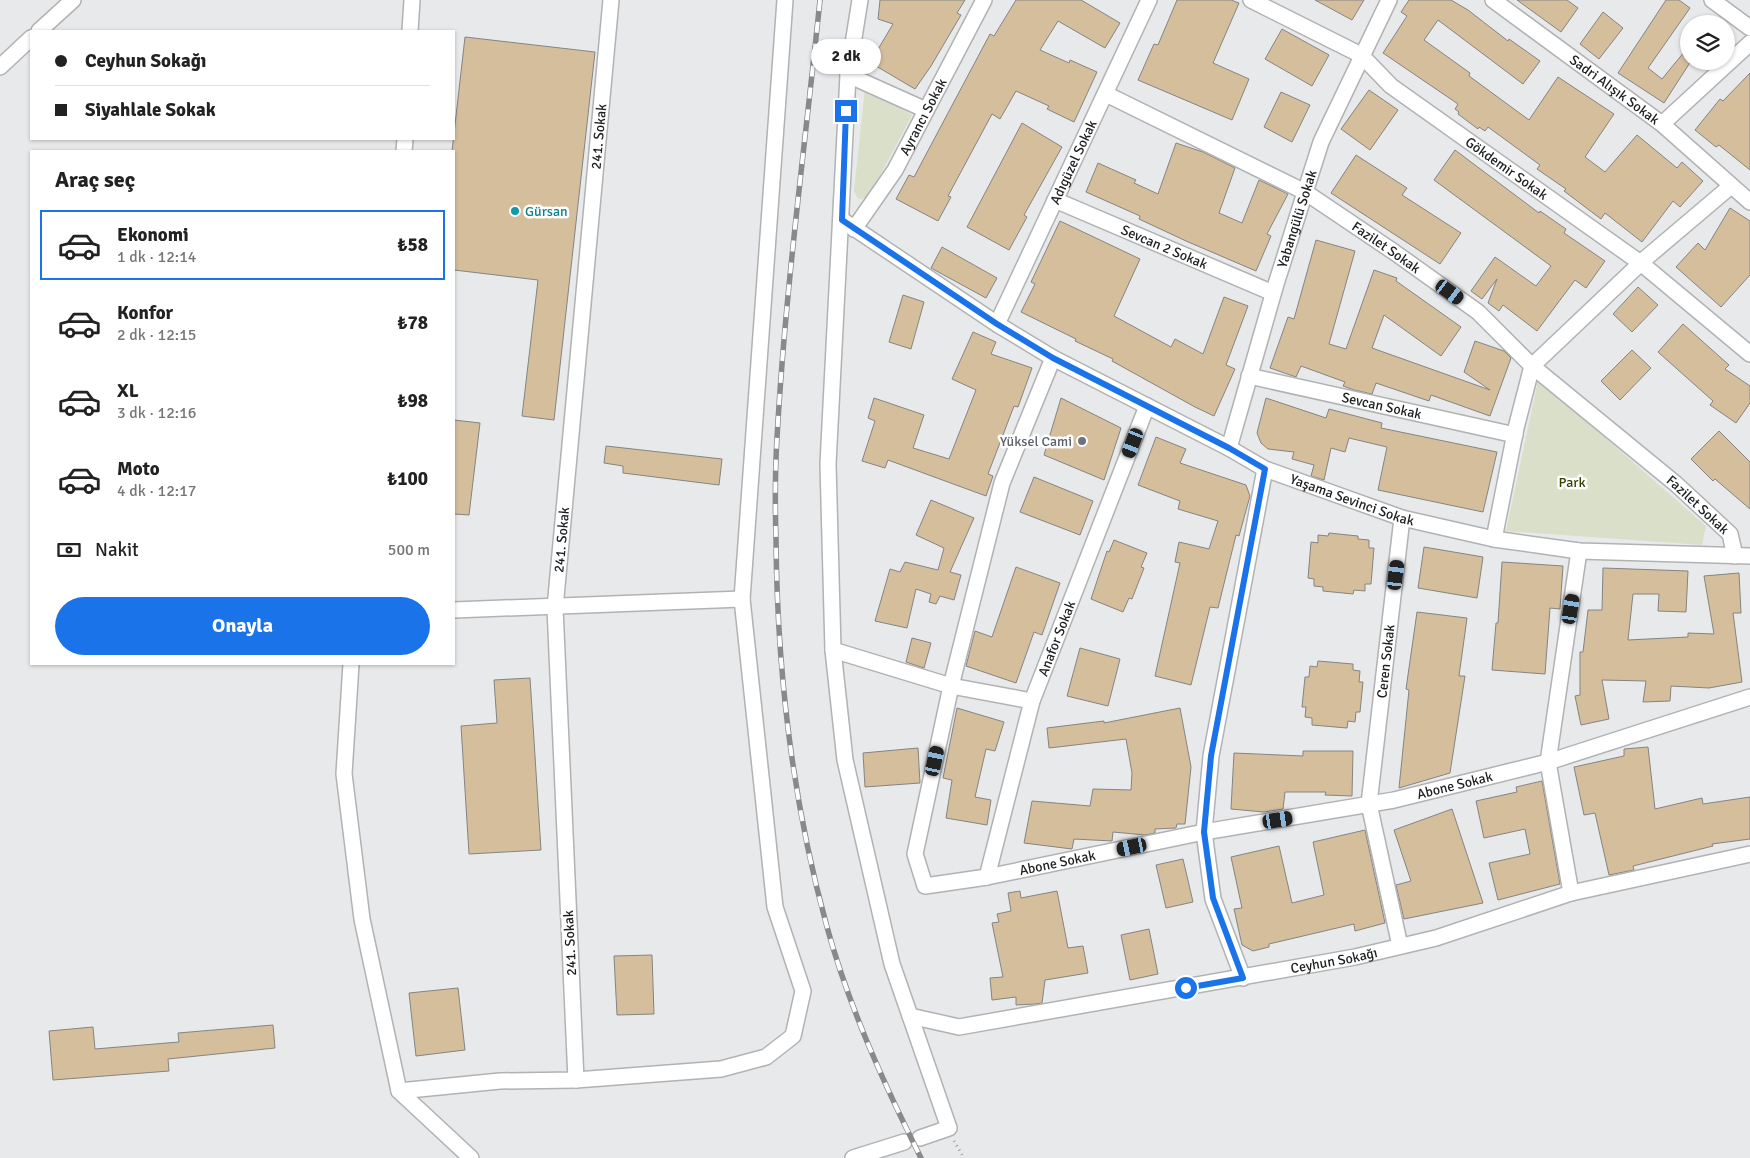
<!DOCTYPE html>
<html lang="tr">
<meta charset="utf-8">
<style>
:root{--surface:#fff;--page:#f6f6f6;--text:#222;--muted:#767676;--line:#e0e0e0;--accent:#1a73e8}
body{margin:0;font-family:Signika,sans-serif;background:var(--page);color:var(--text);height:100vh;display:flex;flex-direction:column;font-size:19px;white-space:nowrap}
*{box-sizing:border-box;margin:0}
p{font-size:16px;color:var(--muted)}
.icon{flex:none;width:28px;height:28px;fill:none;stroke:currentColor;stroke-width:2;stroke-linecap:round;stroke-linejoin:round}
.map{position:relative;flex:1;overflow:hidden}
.side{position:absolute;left:30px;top:150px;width:425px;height:515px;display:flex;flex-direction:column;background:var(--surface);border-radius:0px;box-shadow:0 1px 4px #0004}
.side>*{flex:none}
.top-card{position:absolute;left:30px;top:30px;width:425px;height:110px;border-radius:0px;box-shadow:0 1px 4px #0004;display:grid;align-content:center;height:110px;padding:0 25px;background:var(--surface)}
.controls{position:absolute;left:1680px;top:15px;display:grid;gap:10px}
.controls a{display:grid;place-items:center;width:55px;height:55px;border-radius:50%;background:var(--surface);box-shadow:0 1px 4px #0004;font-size:25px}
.end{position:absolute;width:22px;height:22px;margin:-11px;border:6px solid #1a73e8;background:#fff;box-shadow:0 0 0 2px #fff}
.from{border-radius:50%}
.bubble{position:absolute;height:35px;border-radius:18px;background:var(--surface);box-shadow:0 1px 4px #0004;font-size:16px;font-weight:700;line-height:35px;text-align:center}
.car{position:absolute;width:15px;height:30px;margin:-15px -8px;border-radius:6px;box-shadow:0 0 4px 1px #0007;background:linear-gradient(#222 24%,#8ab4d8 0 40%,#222 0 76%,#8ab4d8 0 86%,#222 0)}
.top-card b{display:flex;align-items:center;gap:18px;height:48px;font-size:19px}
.top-card b+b{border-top:1px solid var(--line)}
.top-card i{width:12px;height:12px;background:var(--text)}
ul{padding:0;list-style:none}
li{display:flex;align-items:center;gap:15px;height:70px;margin:0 10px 8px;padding:0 15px;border:2px solid transparent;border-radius:0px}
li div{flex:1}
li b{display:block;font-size:19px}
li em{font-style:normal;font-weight:700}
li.current{border-color:var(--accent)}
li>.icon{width:45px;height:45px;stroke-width:1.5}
h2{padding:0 25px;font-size:22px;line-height:60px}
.pay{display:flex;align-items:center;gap:12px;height:55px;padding:0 25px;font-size:19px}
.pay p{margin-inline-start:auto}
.cta{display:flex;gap:10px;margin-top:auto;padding:10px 25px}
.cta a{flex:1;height:58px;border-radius:30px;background:var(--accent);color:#fff;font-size:20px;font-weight:700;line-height:58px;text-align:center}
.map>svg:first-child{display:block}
</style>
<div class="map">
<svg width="1750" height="1158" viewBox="0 0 1750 1158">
<rect width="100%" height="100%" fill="#e8e9eb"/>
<!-- green -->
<path fill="#d9dfc8" d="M 865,89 L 912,115 L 875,185 L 866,198 L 858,199 L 854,191 Z
M 1539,376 L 1587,422 L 1706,526 L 1702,545 L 1506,531 Z"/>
<!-- building -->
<path fill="#d5be9c" stroke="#858482" d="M 880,0 L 965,0 L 957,13 L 961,15 L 931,66 L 915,89 L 876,66 L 877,51 L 893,24 L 878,19 Z
M 1016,0 L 1081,0 L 1120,23 L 1105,48 L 1058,21 L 1040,50 L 1069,63 L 1070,60 L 1097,72 L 1074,122 L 1047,109 L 1049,106 L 1016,91 L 1000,119 L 992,114 L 948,196 L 951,197 L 938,221 L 896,199 L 909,175 L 914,177 L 990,34 L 994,36 Z
M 1177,0 L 1231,0 L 1239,3 L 1213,63 L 1249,79 L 1232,120 L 1138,80 L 1154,44 L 1158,45 Z
M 1315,0 L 1364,0 L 1352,20 Z
M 1409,0 L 1451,0 L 1468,10 L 1508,41 L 1509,39 L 1540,61 L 1523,84 L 1438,20 L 1424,40 L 1470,73 L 1469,76 L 1529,120 L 1558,77 L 1614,114 L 1585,157 L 1605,172 L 1637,135 L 1677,168 L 1682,162 L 1703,181 L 1680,207 L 1673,201 L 1642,242 L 1605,213 L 1601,219 L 1564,191 L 1566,189 L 1537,169 L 1540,165 L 1488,127 L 1485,131 L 1479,127 L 1478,129 L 1458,114 L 1459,112 L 1455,109 L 1458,104 L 1383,53 L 1407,16 L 1401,12 Z
M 1517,0 L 1567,0 L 1578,8 L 1561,32 Z
M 1666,0 L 1679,0 L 1690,8 L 1648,68 L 1662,79 L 1689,46 L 1689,61 L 1691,61 L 1664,103 L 1618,73 Z
M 1603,12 L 1623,28 L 1599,59 L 1580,44 Z
M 1282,29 L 1329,55 L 1312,86 L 1265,59 Z
M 465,37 L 595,52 L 554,420 L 522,416 L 538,280 L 454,270 L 454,151 L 452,151 Z
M 1750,73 L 1750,170 L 1719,145 L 1716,147 L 1695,130 L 1720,99 L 1723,101 Z
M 1369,90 L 1398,110 L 1370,150 L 1341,129 Z
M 1281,92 L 1310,105 L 1292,142 L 1264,127 Z
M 1022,123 L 1062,147 L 1024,215 L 1027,217 L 1009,250 L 967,227 Z
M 1176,143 L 1203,152 L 1235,168 L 1219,213 L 1242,223 L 1259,180 L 1288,194 L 1267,234 L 1271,236 L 1256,271 L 1186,241 L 1139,219 L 1140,216 L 1086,192 L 1098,163 L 1136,180 L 1134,183 L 1158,194 Z
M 1455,150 L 1539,213 L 1540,211 L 1566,229 L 1564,233 L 1605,261 L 1586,288 L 1575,280 L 1537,331 L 1503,305 L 1499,311 L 1488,303 L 1497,279 L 1482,299 L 1471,291 L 1495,257 L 1536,286 L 1551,266 L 1434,180 Z
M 1356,155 L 1407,188 L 1402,195 L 1461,233 L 1440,264 L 1331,193 Z
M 1730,208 L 1750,221 L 1750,275 L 1721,307 L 1676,267 L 1698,243 L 1705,250 Z
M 1060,221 L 1140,259 L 1114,316 L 1171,347 L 1175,339 L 1203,354 L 1224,297 L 1248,306 L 1226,365 L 1235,369 L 1214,416 L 1195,407 L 1112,361 L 1113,359 L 1075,341 L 1076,339 L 1021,312 L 1035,284 L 1031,282 Z
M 1316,240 L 1355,251 L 1329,344 L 1346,349 L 1374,270 L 1397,278 L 1396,281 L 1461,327 L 1441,356 L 1384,315 L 1372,348 L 1490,390 L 1464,372 L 1475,341 L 1504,351 L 1511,358 L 1490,416 L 1431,395 L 1429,401 L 1376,383 L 1372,394 L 1354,390 L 1343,386 L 1345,382 L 1301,366 L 1296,377 L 1270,368 L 1288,317 L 1294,319 Z
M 942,247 L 997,278 L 986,298 L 931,268 Z
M 1638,287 L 1658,305 L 1632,332 L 1613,314 Z
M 903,295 L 924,302 L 911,349 L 889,342 Z
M 1683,324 L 1729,365 L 1725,369 L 1750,386 L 1750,403 L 1736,423 L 1710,405 L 1713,401 L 1658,352 Z
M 973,332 L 996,342 L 991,354 L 1032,368 L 1018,407 L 1014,406 L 988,474 L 993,476 L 986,496 L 888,460 L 885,468 L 862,461 L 875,421 L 868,418 L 874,398 L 924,415 L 913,448 L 949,459 L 976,390 L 952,379 Z
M 1632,350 L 1651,368 L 1620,400 L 1601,381 Z
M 1061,398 L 1121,428 L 1104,480 L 1044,455 Z
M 1266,398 L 1326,418 L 1329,409 L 1382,423 L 1381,428 L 1497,452 L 1483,512 L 1378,490 L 1387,447 L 1349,438 L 1345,452 L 1331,448 L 1324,480 L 1311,476 L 1314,465 L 1292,459 L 1294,452 L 1268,449 L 1261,443 L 1257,433 Z
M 454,420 L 480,423 L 469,515 L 454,514 Z
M 1719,431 L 1750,462 L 1750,509 L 1715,479 L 1713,481 L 1691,459 Z
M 1156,437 L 1186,449 L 1180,463 L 1246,485 L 1250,496 L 1239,536 L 1236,535 L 1218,608 L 1210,607 L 1191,685 L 1155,676 L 1180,563 L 1175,562 L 1179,542 L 1209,549 L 1218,521 L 1178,509 L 1180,501 L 1138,485 Z
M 606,446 L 722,459 L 719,485 L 623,473 L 623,466 L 604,463 Z
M 1034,477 L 1093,501 L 1080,535 L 1020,512 Z
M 931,500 L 974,518 L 950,572 L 961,575 L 954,600 L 940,596 L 936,604 L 929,602 L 931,594 L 916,589 L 907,628 L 875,621 L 890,569 L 900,572 L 905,562 L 938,570 L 944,548 L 916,535 Z
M 1329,533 L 1358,536 L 1358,539 L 1369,540 L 1369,548 L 1374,548 L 1371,584 L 1365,584 L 1365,591 L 1354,590 L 1353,594 L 1323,591 L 1323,587 L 1314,586 L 1314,579 L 1308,578 L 1311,542 L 1318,543 L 1318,535 L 1328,536 Z
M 1114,540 L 1147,553 L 1141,567 L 1144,568 L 1132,599 L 1129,598 L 1123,612 L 1091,599 L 1107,551 L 1109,552 Z
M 1424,547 L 1483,557 L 1477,598 L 1418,588 Z
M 1502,562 L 1563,566 L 1560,609 L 1550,608 L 1545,674 L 1492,670 L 1496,623 L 1498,623 Z
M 1016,567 L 1060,583 L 1042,635 L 1034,632 L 1016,683 L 966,666 L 975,631 L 992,637 Z
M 1603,568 L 1688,571 L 1686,612 L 1658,611 L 1659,594 L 1633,594 L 1628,640 L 1688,637 L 1688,633 L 1714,634 L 1704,576 L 1739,573 L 1741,613 L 1733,613 L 1742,682 L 1709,688 L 1671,686 L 1670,701 L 1643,702 L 1646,681 L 1602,680 L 1609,719 L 1581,725 L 1575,696 L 1580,695 L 1580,652 L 1583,652 L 1588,610 L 1602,610 Z
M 1417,612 L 1467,618 L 1459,676 L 1465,676 L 1450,773 L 1399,788 L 1409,690 L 1406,689 Z
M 912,638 L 931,643 L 924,668 L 906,662 Z
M 1080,648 L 1120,659 L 1108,706 L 1067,696 Z
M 1318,661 L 1353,664 L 1353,670 L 1360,671 L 1359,682 L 1363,682 L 1360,712 L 1356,712 L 1355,722 L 1348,721 L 1347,728 L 1312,725 L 1312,718 L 1305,717 L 1306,707 L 1302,707 L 1305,677 L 1309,677 L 1310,666 L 1317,667 Z
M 530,678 L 541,850 L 469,854 L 461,726 L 497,723 L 494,680 Z
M 957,708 L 1004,722 L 995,751 L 986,749 L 975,797 L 991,800 L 987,825 L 946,818 L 952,780 L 943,778 Z
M 1180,708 L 1191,767 L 1185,824 L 1177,824 L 1176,828 L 1155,829 L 1155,833 L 1145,835 L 1113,832 L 1112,841 L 1074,839 L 1072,849 L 1024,843 L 1032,801 L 1090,806 L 1093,789 L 1131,790 L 1132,773 L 1126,739 L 1049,748 L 1047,728 L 1104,721 L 1104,723 Z
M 1648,747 L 1655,809 L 1702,798 L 1703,804 L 1750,797 L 1750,839 L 1712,844 L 1713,846 L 1633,866 L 1634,870 L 1609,875 L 1595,813 L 1584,815 L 1574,767 L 1624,756 L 1624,749 Z
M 918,748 L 920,783 L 865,787 L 863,753 Z
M 1303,751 L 1353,751 L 1352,796 L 1325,795 L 1326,792 L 1285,792 L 1283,809 L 1264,812 L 1231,809 L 1234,753 L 1303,756 Z
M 1542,781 L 1560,884 L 1498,900 L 1489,863 L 1530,854 L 1525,829 L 1484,838 L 1476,801 L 1517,792 L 1516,787 Z
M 1452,809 L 1483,903 L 1404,919 L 1396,885 L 1411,881 L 1394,830 Z
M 1365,830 L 1385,923 L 1355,931 L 1354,924 L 1269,944 L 1269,947 L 1253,951 L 1242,945 L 1234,909 L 1242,908 L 1231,857 L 1279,846 L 1292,903 L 1324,895 L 1313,842 Z
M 1183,859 L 1193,902 L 1166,908 L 1156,865 Z
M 1020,891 L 1021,898 L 1057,891 L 1068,948 L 1083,946 L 1088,973 L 1045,980 L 1042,1003 L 1035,1004 L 1016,1005 L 1016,997 L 992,1000 L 990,978 L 1003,977 L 992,923 L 999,922 L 997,914 L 1011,911 L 1008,893 Z
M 1149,929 L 1158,974 L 1130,980 L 1121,935 Z
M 652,955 L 654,1014 L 617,1015 L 614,956 Z
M 458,988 L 465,1050 L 416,1056 L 409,993 Z
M 273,1025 L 275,1048 L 168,1059 L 169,1071 L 53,1080 L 49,1031 L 93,1027 L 95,1049 L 179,1042 L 178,1033 Z"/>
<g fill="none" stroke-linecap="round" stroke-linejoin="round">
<!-- minor casing -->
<g stroke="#b1b2b4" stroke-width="18">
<g id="minor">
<path d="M 860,0 L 848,75 L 828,464 L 833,650 L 951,686 L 1032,701"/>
<path id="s1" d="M 1251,0 L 1361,55 L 1391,86 L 1642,264 L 1750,354"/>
<path id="s2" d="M 1493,0 L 1662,124 L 1750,202"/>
<path d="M 1712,0 L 1750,28"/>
<path d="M 39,31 L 73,0"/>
<path d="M 410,31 L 412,0"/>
<path d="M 0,67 L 31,38"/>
<path d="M 848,75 L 926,110"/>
<path id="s3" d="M 1106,94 L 1305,192 L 1394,252 L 1478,312 L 1532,366 L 1676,484 L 1730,534 L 1735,556"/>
<path d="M 1662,124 L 1750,43"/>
<path d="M 404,151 L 405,139"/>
<path id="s4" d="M 1055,200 L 1273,293"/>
<path id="s5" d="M 842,220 L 997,324 L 1053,358 L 1229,448 L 1265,469 L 1402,518 L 1494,539 L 1579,551 L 1750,556"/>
<path id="s6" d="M 854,229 L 895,170 L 984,0"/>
<path id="s7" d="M 997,324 L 1149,0"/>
<path id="s8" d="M 1053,358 L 1002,483 L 951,686 L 915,854 L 925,886 L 987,877 L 1204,832 L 1394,800 L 1548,762 L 1750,697"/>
<path id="s9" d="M 1249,376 L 1515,435"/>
<path id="s10" d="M 1229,448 L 1276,284 L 1321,142 L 1389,0"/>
<path d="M 1494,539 L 1516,428 L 1532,366 L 1646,258 L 1731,186"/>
<path d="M 454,610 L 742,599"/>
<path d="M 833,650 L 845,760 L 892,964 L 949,1128 L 920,1138"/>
<path d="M 351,664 L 344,774 L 362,919 L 399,1091 L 471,1158"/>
<path id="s11" d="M 987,877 L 1032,701 L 1147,406"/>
<path d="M 1571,893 L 1548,762 L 1579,551"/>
<path id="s12" d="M 1400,946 L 1369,804 L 1402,518"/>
<path d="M 1243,978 L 1213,899 L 1204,832 L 1211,756 L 1265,469"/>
<path id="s13" d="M 910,1016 L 959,1027 L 1355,957 L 1436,938 L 1571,893 L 1750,854"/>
<path id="s14" d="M 576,1080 L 555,608 L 611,0"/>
<path d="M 399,1091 L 500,1081 L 576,1080 L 721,1069 L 766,1057 L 793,1036 L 803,991 L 775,907 L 742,599 L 785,0"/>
<path d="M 853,1158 L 904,1142"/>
</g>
</g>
<!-- path -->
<path stroke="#9e9fa0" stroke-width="3" stroke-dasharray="1 4" stroke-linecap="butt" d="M 954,1141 L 964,1158"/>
<!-- minor -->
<use href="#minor" stroke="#fff" stroke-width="15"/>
<!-- rail casing -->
<g stroke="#88898b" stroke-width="5.5">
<path id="rail" d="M 820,0 C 805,146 785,292 777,438 C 775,471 775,506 776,539 C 777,670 792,800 827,927 C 849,1007 884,1084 921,1158"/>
</g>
<!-- rail -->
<use href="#rail" stroke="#fff" stroke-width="4" stroke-dasharray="11" stroke-linecap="butt"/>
</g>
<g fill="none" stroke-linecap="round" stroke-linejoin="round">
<!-- route -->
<path stroke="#1a73e8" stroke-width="6" d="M 846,111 L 842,220 L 997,324 L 1053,358 L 1229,448 L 1265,469 L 1211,756 L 1204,832 L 1213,898 L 1243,978 L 1186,988"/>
</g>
<!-- markers -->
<circle fill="#0f9aa8" stroke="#fff" stroke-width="2" cx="515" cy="211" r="5"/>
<circle fill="#6b7280" stroke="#fff" stroke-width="2" cx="1082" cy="441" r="5"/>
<g text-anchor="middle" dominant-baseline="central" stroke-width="5" stroke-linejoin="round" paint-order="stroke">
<!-- street labels -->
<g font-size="14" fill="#1d1e1f" stroke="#fff">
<text stroke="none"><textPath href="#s2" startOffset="151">Sadri Alışık Sokak</textPath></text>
<text stroke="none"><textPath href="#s6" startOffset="132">Ayrancı Sokak</textPath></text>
<text stroke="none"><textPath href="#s14" startOffset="946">241. Sokak</textPath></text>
<text stroke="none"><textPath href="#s7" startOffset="179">Adıgüzel Sokak</textPath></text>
<text stroke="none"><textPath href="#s1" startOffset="308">Gökdemir Sokak</textPath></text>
<text stroke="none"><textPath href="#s10" startOffset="239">Yabangülü Sokak</textPath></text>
<text stroke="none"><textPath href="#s4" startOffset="119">Sevcan 2 Sokak</textPath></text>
<text stroke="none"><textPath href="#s3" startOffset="320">Fazilet Sokak</textPath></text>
<text stroke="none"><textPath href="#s9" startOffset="136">Sevcan Sokak</textPath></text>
<text stroke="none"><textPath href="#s5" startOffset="584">Yaşama Sevinci Sokak</textPath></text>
<text stroke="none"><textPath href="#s3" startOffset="725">Fazilet Sokak</textPath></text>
<text stroke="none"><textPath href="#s14" startOffset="541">241. Sokak</textPath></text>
<text stroke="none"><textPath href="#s11" startOffset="249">Anafor Sokak</textPath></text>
<text stroke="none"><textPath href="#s12" startOffset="289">Ceren Sokak</textPath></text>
<text stroke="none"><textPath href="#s8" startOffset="1089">Abone Sokak</textPath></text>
<text stroke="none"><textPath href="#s8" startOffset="684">Abone Sokak</textPath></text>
<text transform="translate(570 943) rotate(-93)">241. Sokak</text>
<text stroke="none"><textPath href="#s13" startOffset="431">Ceyhun Sokağı</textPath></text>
</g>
<!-- culture labels -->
<g font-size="14" fill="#0d838f" stroke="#fff" text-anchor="start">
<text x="525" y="211">Gürsan</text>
</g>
<!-- worship labels -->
<g font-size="14" fill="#5b616d" stroke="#fff" text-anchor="end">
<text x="1072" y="441">Yüksel Cami</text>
</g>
<!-- park labels -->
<g font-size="14" fill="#354101" stroke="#fff">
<text x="1572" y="482">Park</text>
</g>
</g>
</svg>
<div class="controls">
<a><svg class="icon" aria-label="layers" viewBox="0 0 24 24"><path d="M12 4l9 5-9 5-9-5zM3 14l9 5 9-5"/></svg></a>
</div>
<i class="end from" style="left:1186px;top:988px"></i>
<i class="end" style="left:846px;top:111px"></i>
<div class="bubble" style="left:811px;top:39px;width:70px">2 dk</div>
<i class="car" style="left:1450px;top:292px;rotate:126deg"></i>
<i class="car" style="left:1133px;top:443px;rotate:201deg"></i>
<i class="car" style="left:1396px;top:575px;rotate:7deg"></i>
<i class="car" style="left:1571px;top:609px;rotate:9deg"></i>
<i class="car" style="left:935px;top:761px;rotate:12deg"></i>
<i class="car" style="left:1278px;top:820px;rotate:81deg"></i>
<i class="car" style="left:1132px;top:847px;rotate:258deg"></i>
<div class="top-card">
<b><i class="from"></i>Ceyhun Sokağı</b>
<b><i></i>Siyahlale Sokak</b>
</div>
<section class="side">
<h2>Araç seç</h2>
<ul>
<li class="current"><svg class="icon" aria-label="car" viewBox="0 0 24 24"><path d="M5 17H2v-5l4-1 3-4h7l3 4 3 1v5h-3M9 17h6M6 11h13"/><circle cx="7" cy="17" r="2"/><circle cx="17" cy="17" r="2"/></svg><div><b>Ekonomi</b><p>1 dk · 12:14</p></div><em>₺58</em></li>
<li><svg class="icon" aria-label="car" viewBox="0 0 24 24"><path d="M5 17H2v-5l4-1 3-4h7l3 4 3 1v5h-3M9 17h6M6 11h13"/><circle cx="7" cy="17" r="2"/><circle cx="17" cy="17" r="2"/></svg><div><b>Konfor</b><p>2 dk · 12:15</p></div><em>₺78</em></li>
<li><svg class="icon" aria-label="car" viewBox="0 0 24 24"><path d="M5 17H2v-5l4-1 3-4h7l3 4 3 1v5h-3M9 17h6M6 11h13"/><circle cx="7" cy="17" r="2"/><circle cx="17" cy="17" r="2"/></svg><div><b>XL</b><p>3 dk · 12:16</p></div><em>₺98</em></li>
<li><svg class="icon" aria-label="car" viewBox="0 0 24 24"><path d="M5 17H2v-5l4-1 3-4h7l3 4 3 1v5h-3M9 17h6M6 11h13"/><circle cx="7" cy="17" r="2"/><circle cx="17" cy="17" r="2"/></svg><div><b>Moto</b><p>4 dk · 12:17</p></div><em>₺100</em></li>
</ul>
<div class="pay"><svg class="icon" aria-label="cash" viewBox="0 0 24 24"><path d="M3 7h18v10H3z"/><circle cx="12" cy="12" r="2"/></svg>Nakit<p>500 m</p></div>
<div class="cta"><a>Onayla</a></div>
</section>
</div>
